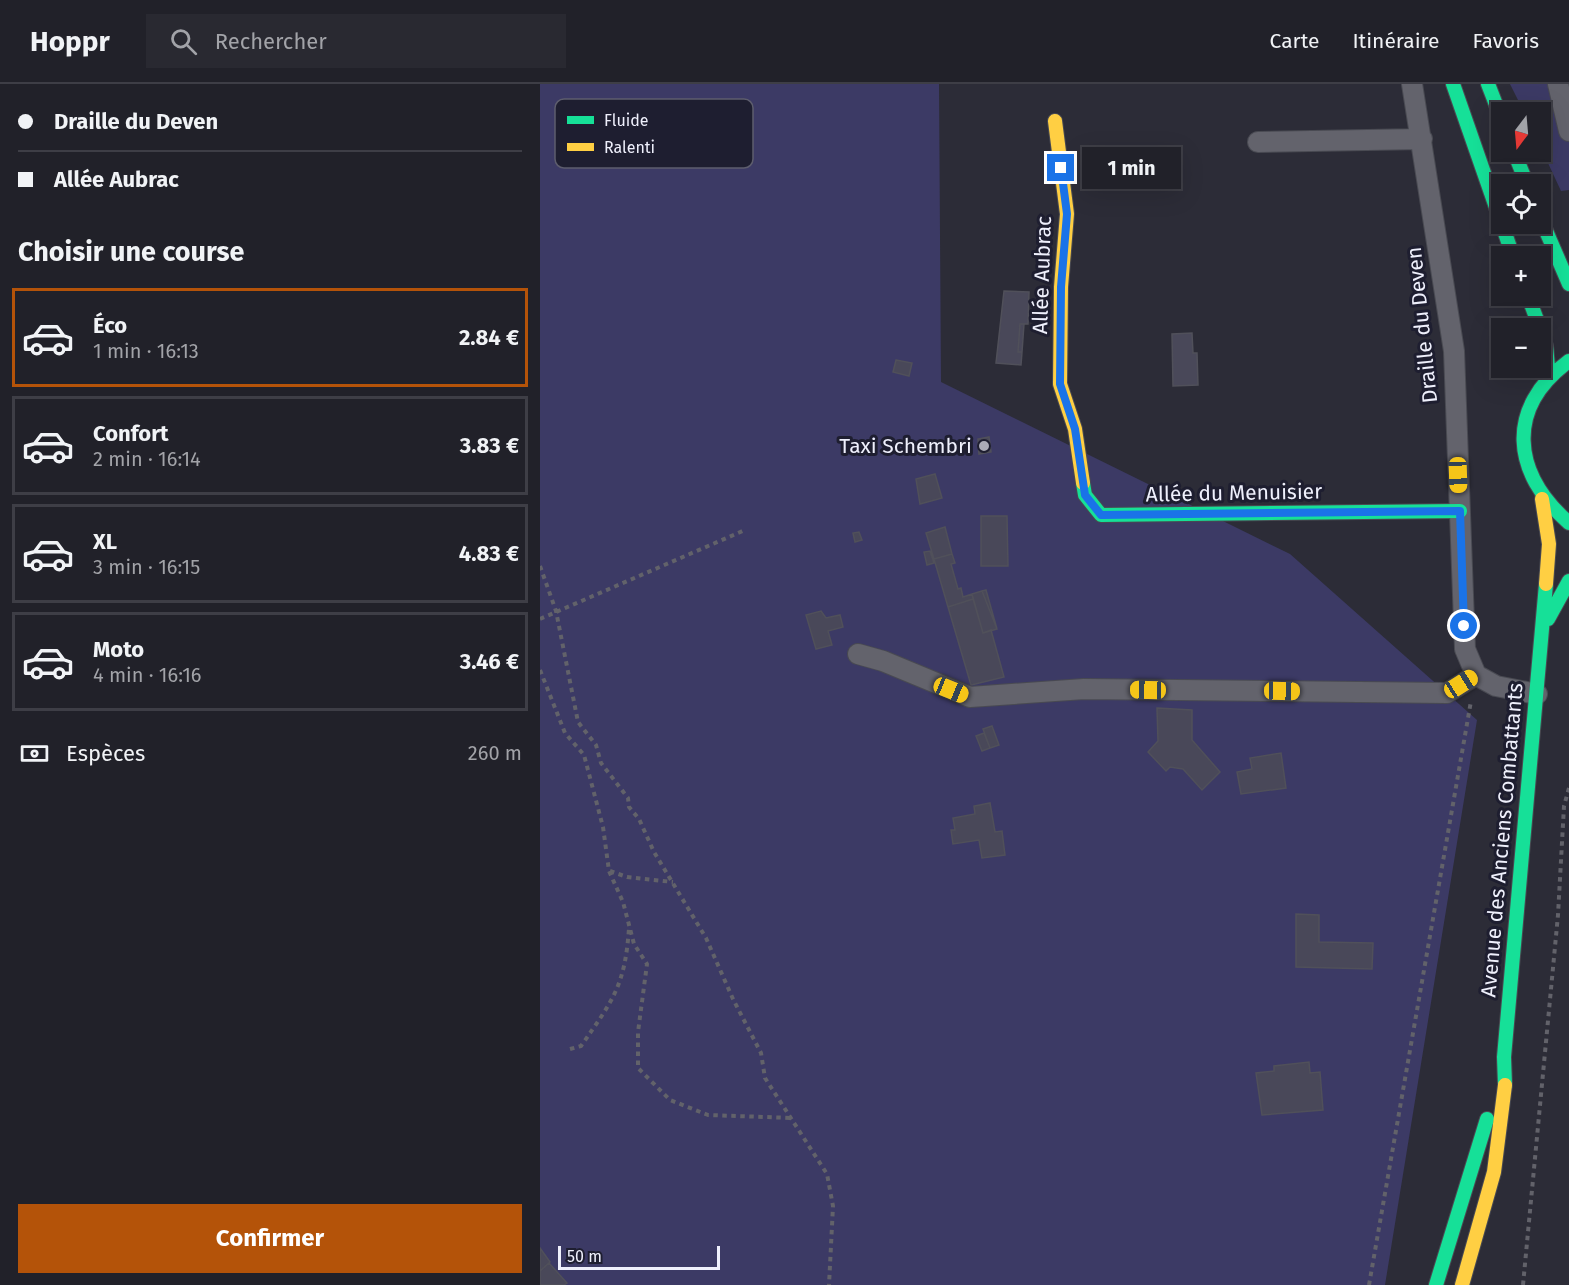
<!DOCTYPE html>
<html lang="fr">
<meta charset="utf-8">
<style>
:root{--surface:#212129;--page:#292931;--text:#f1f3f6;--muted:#a2a3a8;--line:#3e3e46;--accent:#b45309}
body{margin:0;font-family:"Fira Sans",sans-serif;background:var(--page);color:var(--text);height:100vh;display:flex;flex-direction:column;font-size:22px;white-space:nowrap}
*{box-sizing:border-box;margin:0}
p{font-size:20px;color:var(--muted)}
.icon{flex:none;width:33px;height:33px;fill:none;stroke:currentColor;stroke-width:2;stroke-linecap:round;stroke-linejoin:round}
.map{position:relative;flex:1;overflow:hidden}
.drawer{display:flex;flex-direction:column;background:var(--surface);width:540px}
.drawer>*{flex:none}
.hud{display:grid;align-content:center;height:132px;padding:0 18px;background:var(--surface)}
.needle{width:39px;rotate:196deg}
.fabs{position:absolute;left:951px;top:18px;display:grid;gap:12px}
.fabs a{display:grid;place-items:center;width:60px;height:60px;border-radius:0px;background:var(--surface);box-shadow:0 6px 24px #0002,0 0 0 2px var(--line);font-size:30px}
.scale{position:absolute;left:18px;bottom:15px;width:162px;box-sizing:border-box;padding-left:6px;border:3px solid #eff0fc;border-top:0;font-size:16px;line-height:21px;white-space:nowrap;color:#eff0fc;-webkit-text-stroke:4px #1e1e30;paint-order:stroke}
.end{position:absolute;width:27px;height:27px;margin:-14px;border:8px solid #1a73e8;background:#fff;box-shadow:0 0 0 3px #fff}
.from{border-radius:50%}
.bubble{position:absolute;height:42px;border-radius:0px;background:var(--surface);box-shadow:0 6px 24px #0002,0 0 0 2px var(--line);font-size:20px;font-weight:700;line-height:42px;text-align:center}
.car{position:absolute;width:18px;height:36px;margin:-18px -9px;border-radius:8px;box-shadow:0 0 4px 2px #0007;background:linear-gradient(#f5c518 24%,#345 0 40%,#f5c518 0 76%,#345 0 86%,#f5c518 0)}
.hud b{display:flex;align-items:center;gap:21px;height:57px;font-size:22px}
.hud b+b{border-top:2px solid var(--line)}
.hud i{width:15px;height:15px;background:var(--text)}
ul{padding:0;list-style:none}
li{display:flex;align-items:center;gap:18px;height:99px;margin:0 12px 9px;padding:0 6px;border:3px solid var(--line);border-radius:0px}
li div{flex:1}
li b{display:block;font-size:22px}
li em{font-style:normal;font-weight:700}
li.on{border-color:var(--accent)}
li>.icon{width:54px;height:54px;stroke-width:1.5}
h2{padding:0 18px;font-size:27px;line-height:72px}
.pay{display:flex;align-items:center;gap:15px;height:66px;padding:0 18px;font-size:22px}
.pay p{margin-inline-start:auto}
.primary-button{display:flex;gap:12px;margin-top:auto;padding:12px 18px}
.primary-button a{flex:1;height:69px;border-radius:0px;background:var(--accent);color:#fff;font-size:24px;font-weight:700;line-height:69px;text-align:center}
header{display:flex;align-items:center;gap:36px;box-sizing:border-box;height:84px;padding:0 30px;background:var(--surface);border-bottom:2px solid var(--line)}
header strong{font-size:28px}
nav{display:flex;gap:33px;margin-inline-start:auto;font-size:21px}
.search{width:420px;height:54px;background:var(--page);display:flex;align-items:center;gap:15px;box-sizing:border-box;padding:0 21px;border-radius:0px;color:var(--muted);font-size:22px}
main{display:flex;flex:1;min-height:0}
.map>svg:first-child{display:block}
</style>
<header>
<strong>Hoppr</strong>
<div class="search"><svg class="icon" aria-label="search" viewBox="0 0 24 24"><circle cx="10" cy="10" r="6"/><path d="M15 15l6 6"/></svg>Rechercher</div>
<nav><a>Carte</a><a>Itinéraire</a><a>Favoris</a></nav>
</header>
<main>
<section class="drawer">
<div class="hud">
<b><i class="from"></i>Draille du Deven</b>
<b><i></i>Allée Aubrac</b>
</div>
<h2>Choisir une course</h2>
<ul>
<li class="on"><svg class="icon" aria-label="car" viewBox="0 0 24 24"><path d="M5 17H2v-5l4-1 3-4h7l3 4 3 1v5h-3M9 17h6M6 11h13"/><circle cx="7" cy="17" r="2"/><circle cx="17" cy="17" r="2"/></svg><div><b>Éco</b><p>1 min · 16:13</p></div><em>2.84 €</em></li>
<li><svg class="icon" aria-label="car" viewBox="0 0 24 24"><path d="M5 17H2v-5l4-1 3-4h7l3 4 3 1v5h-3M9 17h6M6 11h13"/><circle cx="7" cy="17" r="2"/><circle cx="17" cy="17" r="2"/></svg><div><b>Confort</b><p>2 min · 16:14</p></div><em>3.83 €</em></li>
<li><svg class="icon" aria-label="car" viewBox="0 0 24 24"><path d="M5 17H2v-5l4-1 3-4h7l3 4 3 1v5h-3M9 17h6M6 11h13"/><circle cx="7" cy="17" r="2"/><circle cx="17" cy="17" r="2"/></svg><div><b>XL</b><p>3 min · 16:15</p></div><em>4.83 €</em></li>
<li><svg class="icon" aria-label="car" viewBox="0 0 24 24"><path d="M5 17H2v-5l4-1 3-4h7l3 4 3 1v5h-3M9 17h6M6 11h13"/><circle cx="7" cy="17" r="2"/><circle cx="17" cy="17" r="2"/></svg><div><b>Moto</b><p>4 min · 16:16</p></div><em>3.46 €</em></li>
</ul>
<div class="pay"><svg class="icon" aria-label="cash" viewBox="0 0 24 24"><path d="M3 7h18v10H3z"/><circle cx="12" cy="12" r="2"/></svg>Espèces<p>260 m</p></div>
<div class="primary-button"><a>Confirmer</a></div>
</section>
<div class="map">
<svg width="1029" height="1201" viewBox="0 0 1029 1201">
<rect width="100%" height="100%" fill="#2c2c37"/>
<!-- green -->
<path fill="#3c3a65" d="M 0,0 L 399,0 L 401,298 L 750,470 L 937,636 L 845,1201 L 0,1201 Z
M 970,0 L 1029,0 L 1029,106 L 1021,107 L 1001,64 L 1000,28 L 984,28 Z"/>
<!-- building -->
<path fill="#494859" stroke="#50505a" stroke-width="1.5" d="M 464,207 L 489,208 L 488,240 L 480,240 L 478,268 L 482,268 L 481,281 L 456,279 Z
M 480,240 L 484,240 L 482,268 L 478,268 Z
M 652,249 L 653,269 L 657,269 L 658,301 L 633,302 L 632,250 Z
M 356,276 L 372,279 L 369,292 L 353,288 Z
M 449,353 L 451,368 L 439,370 L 438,355 Z
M 395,390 L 402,414 L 380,420 L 376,395 Z
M 441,432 L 467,432 L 468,482 L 441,482 Z
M 405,443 L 412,470 L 394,475 L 386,449 Z
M 319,448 L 322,456 L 315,458 L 313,449 Z
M 390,467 L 394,479 L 387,481 L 384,468 Z
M 412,470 L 415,479 L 411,480 L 418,505 L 421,504 L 423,513 L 432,510 L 433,515 L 408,523 L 394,475 Z
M 446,506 L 457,545 L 442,507 Z
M 442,507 L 457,545 L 443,549 L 432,510 Z
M 433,515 L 443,549 L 451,546 L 464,593 L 431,601 L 408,523 Z
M 281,527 L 286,534 L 300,531 L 303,543 L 288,547 L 292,561 L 276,565 L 266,531 Z
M 617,624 L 652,626 L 652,656 L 680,688 L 662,706 L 643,685 L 630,683 L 626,687 L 608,668 L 618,657 Z
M 452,642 L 459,661 L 450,664 L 443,645 Z
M 444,649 L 450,664 L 442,667 L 436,652 Z
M 741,669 L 746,704 L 701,710 L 697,688 L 712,685 L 710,674 Z
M 450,719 L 455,748 L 462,747 L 465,771 L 442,774 L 439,756 L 413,760 L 411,746 L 415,746 L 413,734 L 435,730 L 434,722 Z
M 756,830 L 779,831 L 779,858 L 833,859 L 832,885 L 756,883 Z
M 769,978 L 770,989 L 780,988 L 783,1026 L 722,1031 L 716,989 L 734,987 L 734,982 Z
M 0,1164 L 10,1178 L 0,1187 Z
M 9,1179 L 27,1199 L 24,1201 L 0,1201 L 0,1187 Z"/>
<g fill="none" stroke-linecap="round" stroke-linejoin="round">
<!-- street casing -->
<g stroke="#494a52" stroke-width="22">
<path id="street" d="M 872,0 L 914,267 L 925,565 L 936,591 L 956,602 L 997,610
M 1018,0 L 1029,47
M 718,58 L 882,55
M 318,570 L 343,577 L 430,613 L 544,605 L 907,609 L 936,591"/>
</g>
<!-- fast casing -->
<g stroke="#494a52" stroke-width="16">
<path id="fast" d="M 913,0 L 973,172
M 948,0 L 962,36
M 974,68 L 987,100
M 1000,133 L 1029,200
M 988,212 L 1000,244
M 1000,247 L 1006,262 L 1009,293
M 1029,277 C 965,324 972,389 1029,439
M 543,399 L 545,411 L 561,431 L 920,427
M 1008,535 L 1029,497
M 965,1001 L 964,973 L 1006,500
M 896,1201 L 947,1035"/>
</g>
<!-- slow casing -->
<g stroke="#494a52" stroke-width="16">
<path id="slow" d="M 515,37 L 527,130 L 521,203 L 520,300 L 535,345 L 543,399
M 1002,415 L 1009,460 L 1006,500
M 922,1201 L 954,1088 L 965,1001"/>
</g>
<!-- path -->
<path stroke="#62626a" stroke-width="4" stroke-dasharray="4.5 4.5" stroke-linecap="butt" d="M 0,482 L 16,527 L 38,638 L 56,661 L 61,679 L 88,714 L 89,723 L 99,735 L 114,768 L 166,854 L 193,915 L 221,969 L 225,994 L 287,1090 L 293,1122 L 289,1201
M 0,535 L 205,446
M 0,586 L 25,649 L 44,671 L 63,743 L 69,787 L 83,818 L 94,860 L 107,880 L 98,948 L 98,984 L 130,1016 L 168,1031 L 253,1034
M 70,787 L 87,793 L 133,798
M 30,965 L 41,962 C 73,916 85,902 89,844
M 829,1201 L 931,617
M 983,1201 L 1018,831 L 1024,722 L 1029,704"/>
<!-- street -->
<use href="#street" stroke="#63636c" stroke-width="20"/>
<!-- fast -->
<use href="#fast" stroke="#16e098" stroke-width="14"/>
<!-- slow -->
<use href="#slow" stroke="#ffcf43" stroke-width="14"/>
</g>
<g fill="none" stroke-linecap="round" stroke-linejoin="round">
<!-- route -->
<path stroke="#1a73e8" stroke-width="8" d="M 521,84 L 527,130 L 521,203 L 520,300 L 535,345 L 545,411 L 561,431 L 920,427 L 924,542"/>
</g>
<!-- markers -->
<circle fill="#ababb7" stroke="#1e1e30" stroke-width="2" cx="444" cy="362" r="6"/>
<g text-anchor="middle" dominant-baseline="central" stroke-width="6" stroke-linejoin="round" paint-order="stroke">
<!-- street labels -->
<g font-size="21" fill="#eff0fc" stroke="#1e1e30">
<text transform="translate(502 191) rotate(-88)">Allée Aubrac</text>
<text transform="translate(882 241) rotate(-96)">Draille du Deven</text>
<text transform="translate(694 409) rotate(-1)">Allée du Menuisier</text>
<text transform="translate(962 756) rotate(-85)">Avenue des Anciens Combattants</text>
</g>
<!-- poi labels -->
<g font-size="21" fill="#eff0fc" stroke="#1e1e30" text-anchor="end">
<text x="432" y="362">Taxi Schembri</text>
</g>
</g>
<!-- legend -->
<rect x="15" y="15" width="198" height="69" rx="9" fill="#1e1e30" stroke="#5d5d6d" stroke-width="1.5"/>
<rect x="27" y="32" width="27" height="8" fill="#16e098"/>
<rect x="27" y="59" width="27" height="8" fill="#ffcf43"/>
<g font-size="16" fill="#eff0fc">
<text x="64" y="42">Fluide</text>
<text x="64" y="69">Ralenti</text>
</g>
</svg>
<div class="fabs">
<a><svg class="needle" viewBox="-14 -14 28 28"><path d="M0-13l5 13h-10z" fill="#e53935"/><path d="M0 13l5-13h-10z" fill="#a2a3a8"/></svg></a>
<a><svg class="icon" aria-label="locate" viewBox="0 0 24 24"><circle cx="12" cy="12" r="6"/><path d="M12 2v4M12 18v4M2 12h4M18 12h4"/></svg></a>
<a>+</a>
<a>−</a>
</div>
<div class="scale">50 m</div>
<i class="end from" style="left:924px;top:542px"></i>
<i class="end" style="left:521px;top:84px"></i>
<div class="bubble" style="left:542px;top:63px;width:99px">1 min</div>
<i class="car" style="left:918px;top:391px;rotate:178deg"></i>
<i class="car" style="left:921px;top:600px;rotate:58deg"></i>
<i class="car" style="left:411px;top:606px;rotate:112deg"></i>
<i class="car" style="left:608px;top:606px;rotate:271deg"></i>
<i class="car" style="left:742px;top:607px;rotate:91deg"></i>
</div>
</main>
